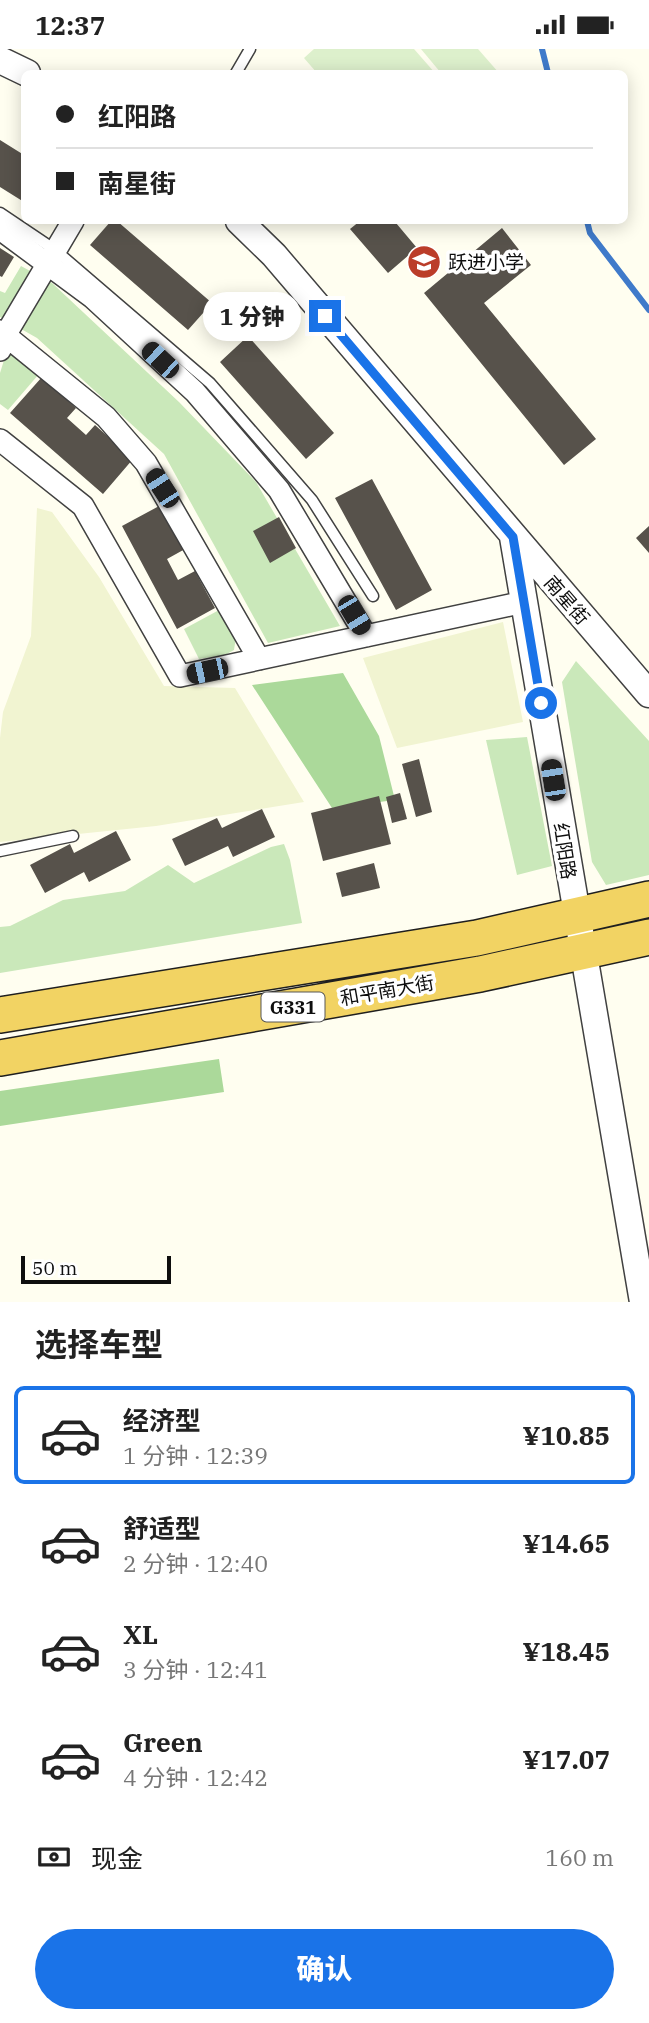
<!DOCTYPE html>
<html lang="zh">
<meta charset="utf-8">
<style>
:root{--surface:#fff;--page:#f6f6f6;--text:#222;--muted:#767676;--line:#e0e0e0;--accent:#1a73e8}
body{margin:0;font-family:"IBM Plex Serif","Noto Sans SC",serif;background:var(--page);color:var(--text);height:100vh;display:flex;flex-direction:column;font-size:26px;white-space:nowrap}
*{box-sizing:border-box;margin:0}
p{font-size:23px;color:var(--muted)}
.icon{flex:none;width:38px;height:38px;fill:none;stroke:currentColor;stroke-width:2;stroke-linecap:round;stroke-linejoin:round}
.map{position:relative;height:1253px;overflow:hidden}
.side{display:flex;flex-direction:column;background:var(--surface);flex:1}
.side>*{flex:none}
.top-card{position:absolute;left:21px;top:21px;width:607px;height:154px;border-radius:10px;box-shadow:0 4px 18px #0003;display:grid;align-content:center;height:154px;padding:0 35px;background:var(--surface)}
.scale{position:absolute;left:21px;bottom:18px;width:150px;box-sizing:border-box;padding-left:7px;border:4px solid #0e0e0e;border-top:0;font-size:19px;line-height:24px;white-space:nowrap;color:#0e0e0e;-webkit-text-stroke:5px #fff;paint-order:stroke}
.end{position:absolute;width:32px;height:32px;margin:-16px;border:9px solid #1a73e8;background:#fff;box-shadow:0 0 0 4px #fff}
.from{border-radius:50%}
.bubble{position:absolute;height:49px;border-radius:24px;background:var(--surface);box-shadow:0 4px 18px #0003;font-size:23px;font-weight:800;line-height:49px;text-align:center}
.car{position:absolute;width:21px;height:42px;margin:-21px -10px;border-radius:9px;box-shadow:0 0 5px 2px #0007;background:linear-gradient(#222 24%,#8ab4d8 0 40%,#222 0 76%,#8ab4d8 0 86%,#222 0)}
.top-card b{display:flex;align-items:center;gap:24px;height:66px;font-size:26px}
.top-card b+b{border-top:2px solid var(--line)}
.top-card i{width:18px;height:18px;background:var(--text)}
ul{padding:0;list-style:none}
li{display:flex;align-items:center;gap:21px;height:98px;margin:0 14px 10px;padding:0 21px;border:4px solid transparent;border-radius:10px}
li div{flex:1}
li b{display:block;font-size:26px}
li em{font-style:normal;font-weight:800}
li.active{border-color:var(--accent)}
li>.icon{width:63px;height:63px;stroke-width:1.5}
h2{padding:0 35px;font-size:32px;line-height:84px}
.pay{display:flex;align-items:center;gap:18px;height:77px;padding:0 35px;font-size:26px}
.pay p{margin-inline-start:auto}
.primary-button{display:flex;gap:14px;margin-top:auto;padding:14px 35px}
.primary-button a{flex:1;height:80px;border-radius:42px;background:var(--accent);color:#fff;font-size:28px;font-weight:800;line-height:80px;text-align:center}
.status{display:flex;justify-content:space-between;align-items:center;height:49px;padding:0 35px;background:var(--surface);direction:ltr}
.status svg{height:19px;fill:currentColor}
.map>svg:first-child{display:block}
</style>
<div class="status"><b>12:37</b><svg viewBox="0 0 49 12"><path d="M0 12V9h3v3zM5 12V6h3v6zM10 12V3h3v9zM15 12V0h3v12zM26 1h20v11H26zM47 4h2v5h-2z"/></svg></div>
<div class="map">
<svg width="649" height="1253" viewBox="0 0 649 1253">
<rect width="100%" height="100%" fill="#fffef0"/>
<!-- farmland -->
<path fill="#f1f4d1" d="M 37,459 L 52,463 L 99,528 L 164,637 L 235,639 L 304,753 L 156,777 L 0,793 L 0,689 L 3,663 L 31,587 Z
M 503,573 L 523,673 L 397,699 L 363,609 Z"/>
<!-- green -->
<path fill="#cae8ba" d="M 21,217 L 52,234 L 179,353 L 256,433 L 340,577 L 268,594 L 164,405 L 37,289 L 0,268 L 0,242 L 5,244 Z
M 11,305 L 19,306 L 39,325 L 8,361 L 0,355 L 0,324 L 5,308 Z
M 221,560 L 236,588 L 234,601 L 225,606 L 199,610 L 184,580 Z
M 576,612 L 649,692 L 649,826 L 606,836 L 592,813 L 562,633 Z
M 527,688 L 552,817 L 517,826 L 486,691 Z
M 284,795 L 290,811 L 302,874 L 0,924 L 0,878 L 10,877 L 63,851 L 125,842 L 168,816 L 194,834 L 271,798 Z"/>
<!-- forest -->
<path fill="#abd99a" d="M 343,624 L 379,687 L 395,751 L 332,759 L 252,636 Z
M 219,1010 L 224,1043 L 0,1077 L 0,1042 Z"/>
<!-- pitch -->
<path fill="#ddf0cc" d="M 314,0 L 414,0 L 435,24 L 317,24 L 304,9 Z
M 421,0 L 478,0 L 499,24 L 441,24 Z"/>
<g fill="none" stroke-linecap="round" stroke-linejoin="round">
<!-- stream -->
<path stroke="#3f7aca" stroke-width="6" d="M 542,0 L 548,24
M 587,172 L 590,184 L 649,261"/>
</g>
<!-- building -->
<path fill="#57524b" d="M 0,91 L 24,106 L 24,153 L 0,138 Z
M 111,172 L 117,172 L 212,254 L 188,281 L 90,196 Z
M 360,172 L 399,172 L 396,174 L 417,199 L 388,224 L 350,180 Z
M 502,179 L 531,216 L 484,254 L 596,390 L 564,416 L 424,244 Z
M 0,199 L 14,208 L 2,228 L 0,227 Z
M 248,287 L 334,384 L 306,410 L 220,313 Z
M 42,328 L 76,359 L 67,369 L 86,386 L 95,376 L 133,410 L 103,445 L 10,364 Z
M 372,430 L 432,541 L 396,561 L 335,449 Z
M 161,456 L 185,500 L 167,510 L 178,531 L 195,522 L 215,559 L 177,580 L 122,477 Z
M 279,468 L 296,499 L 270,514 L 253,482 Z
M 649,477 L 649,504 L 636,489 Z
M 419,710 L 432,763 L 416,768 L 402,715 Z
M 400,744 L 407,770 L 392,774 L 386,748 Z
M 379,747 L 391,795 L 323,812 L 311,764 Z
M 262,760 L 275,788 L 233,808 L 228,797 L 185,817 L 172,790 L 217,769 L 222,779 Z
M 116,782 L 131,811 L 89,833 L 84,823 L 45,844 L 30,816 L 70,795 L 74,804 Z
M 374,814 L 380,839 L 342,848 L 336,824 Z"/>
<g fill="none" stroke-linecap="round" stroke-linejoin="round">
<!-- service casing -->
<g stroke="#414141" stroke-width="13">
<path id="service" d="M 236,24 L 250,0
M 0,164 L 55,201 L 210,334 L 312,451 L 373,547
M 0,802 L 73,787"/>
</g>
<!-- minor casing -->
<g stroke="#414141" stroke-width="24">
<path id="minor" d="M 0,180 L 92,248 L 195,343 L 279,441 L 366,587
M 0,282 L 106,368 L 146,414 L 259,610
M 0,301 L 6,285 L 73,172
M 0,391 L 83,457 L 180,627 L 524,553"/>
</g>
<!-- tertiary casing -->
<g stroke="#414141" stroke-width="29">
<path id="tertiary" d="M 0,11 L 27,24
M 239,172 L 274,206 L 649,645
M 513,488 L 643,1253"/>
</g>
<!-- trunk casing -->
<g stroke="#1f1f1f" stroke-width="38">
<path id="trunk" d="M 0,966 L 477,889 L 649,850
M 0,1009 L 480,925 L 649,888"/>
</g>
<!-- service -->
<use href="#service" stroke="#fff" stroke-width="10"/>
<!-- minor -->
<use href="#minor" stroke="#fff" stroke-width="21"/>
<!-- tertiary -->
<use href="#tertiary" stroke="#fff" stroke-width="26"/>
<!-- trunk -->
<use href="#trunk" stroke="#f2d363" stroke-width="35"/>
</g>
<g fill="none" stroke-linecap="round" stroke-linejoin="round">
<!-- route -->
<path stroke="#1a73e8" stroke-width="9" d="M 325,267 L 513,488 L 541,654"/>
</g>
<!-- icons -->
<defs>
<g id="school-disc" transform="scale(1.75)"><circle r="9.5" fill="#bb3d2a" stroke="#fff"/><path d="M0-5L7-2L0 1L-7-2ZM-4 1L0 2.5L4 1V4Q0 6-4 4Z" fill="#fff"/></g>
</defs>
<g fill-rule="evenodd">
<use href="#school-disc" x="424" y="213"/>
</g>
<g text-anchor="middle" dominant-baseline="central" stroke-width="7" stroke-linejoin="round" paint-order="stroke">
<!-- shield labels -->
<rect fill="#fff" stroke="#565656" stroke-width="2" x="261.5" y="943.5" width="63" height="29" rx="5"/>
<g font-size="18" font-weight="bold" fill="#0e0e0e">
<text x="293" y="958">G331</text>
</g>
<!-- poi labels -->
<g font-size="19" fill="#0e0e0e" stroke="#fff" text-anchor="start">
<text x="448" y="213">跃进小学</text>
</g>
<!-- street labels -->
<g font-size="19" fill="#0e0e0e" stroke="#fff">
<text transform="translate(567 551) rotate(49)">南星街</text>
<text transform="translate(565 802) rotate(81)">红阳路</text>
<text transform="translate(387 941) rotate(-10)">和平南大街</text>
</g>
</g>
</svg>
<div class="scale">50 m</div>
<i class="end from" style="left:541px;top:654px"></i>
<i class="end" style="left:325px;top:267px"></i>
<div class="bubble" style="left:203px;top:243px;width:98px">1 分钟</div>
<i class="car" style="left:160px;top:311px;rotate:313deg"></i>
<i class="car" style="left:162px;top:439px;rotate:327deg"></i>
<i class="car" style="left:354px;top:566px;rotate:149deg"></i>
<i class="car" style="left:207px;top:622px;rotate:258deg"></i>
<i class="car" style="left:553px;top:731px;rotate:351deg"></i>
<div class="top-card">
<b><i class="from"></i>红阳路</b>
<b><i></i>南星街</b>
</div>
</div>
<section class="side">
<h2>选择车型</h2>
<ul>
<li class="active"><svg class="icon" aria-label="car" viewBox="0 0 24 24"><path d="M5 17H2v-5l4-1 3-4h7l3 4 3 1v5h-3M9 17h6M6 11h13"/><circle cx="7" cy="17" r="2"/><circle cx="17" cy="17" r="2"/></svg><div><b>经济型</b><p>1 分钟 · 12:39</p></div><em>¥10.85</em></li>
<li><svg class="icon" aria-label="car" viewBox="0 0 24 24"><path d="M5 17H2v-5l4-1 3-4h7l3 4 3 1v5h-3M9 17h6M6 11h13"/><circle cx="7" cy="17" r="2"/><circle cx="17" cy="17" r="2"/></svg><div><b>舒适型</b><p>2 分钟 · 12:40</p></div><em>¥14.65</em></li>
<li><svg class="icon" aria-label="car" viewBox="0 0 24 24"><path d="M5 17H2v-5l4-1 3-4h7l3 4 3 1v5h-3M9 17h6M6 11h13"/><circle cx="7" cy="17" r="2"/><circle cx="17" cy="17" r="2"/></svg><div><b>XL</b><p>3 分钟 · 12:41</p></div><em>¥18.45</em></li>
<li><svg class="icon" aria-label="car" viewBox="0 0 24 24"><path d="M5 17H2v-5l4-1 3-4h7l3 4 3 1v5h-3M9 17h6M6 11h13"/><circle cx="7" cy="17" r="2"/><circle cx="17" cy="17" r="2"/></svg><div><b>Green</b><p>4 分钟 · 12:42</p></div><em>¥17.07</em></li>
</ul>
<div class="pay"><svg class="icon" aria-label="cash" viewBox="0 0 24 24"><path d="M3 7h18v10H3z"/><circle cx="12" cy="12" r="2"/></svg>现金<p>160 m</p></div>
<div class="primary-button"><a>确认</a></div>
</section>
